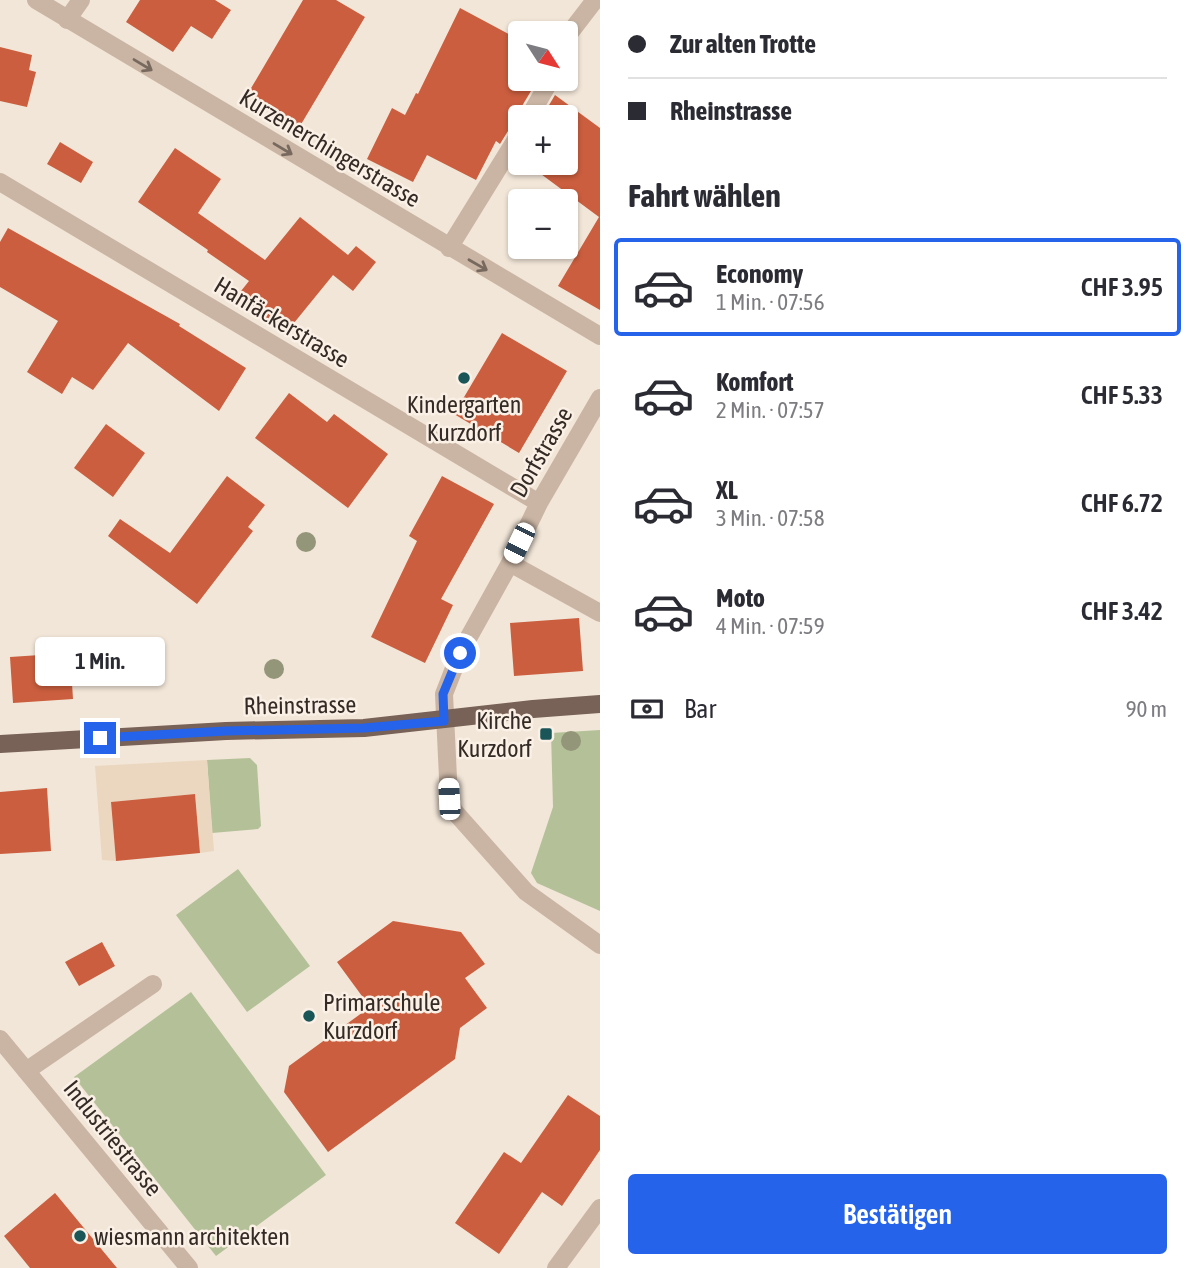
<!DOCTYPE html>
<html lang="de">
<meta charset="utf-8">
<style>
:root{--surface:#fff;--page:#f2f2f3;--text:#2b2b33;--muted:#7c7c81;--line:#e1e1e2;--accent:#2563eb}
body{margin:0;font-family:"Asap Condensed",sans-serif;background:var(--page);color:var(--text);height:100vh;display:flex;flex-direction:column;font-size:26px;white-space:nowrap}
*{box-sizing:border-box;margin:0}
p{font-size:23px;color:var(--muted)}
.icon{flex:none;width:38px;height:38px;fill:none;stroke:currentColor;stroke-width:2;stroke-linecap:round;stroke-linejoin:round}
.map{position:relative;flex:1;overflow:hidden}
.drawer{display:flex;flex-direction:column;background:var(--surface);width:595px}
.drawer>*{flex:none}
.top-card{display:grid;align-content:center;height:154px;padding:0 28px;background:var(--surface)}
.needle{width:46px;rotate:126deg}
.fabs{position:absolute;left:508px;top:21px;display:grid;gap:14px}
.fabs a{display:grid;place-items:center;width:70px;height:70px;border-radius:7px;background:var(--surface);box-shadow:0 2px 5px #0004;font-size:35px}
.end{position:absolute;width:32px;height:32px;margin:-16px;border:9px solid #2563eb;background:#fff;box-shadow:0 0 0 4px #fff}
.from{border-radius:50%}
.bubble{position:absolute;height:49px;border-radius:7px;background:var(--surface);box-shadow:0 2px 5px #0004;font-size:23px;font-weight:600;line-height:49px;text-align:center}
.car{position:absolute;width:21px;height:42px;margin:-21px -10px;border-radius:9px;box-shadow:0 0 5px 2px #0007;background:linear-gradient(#fff 24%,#345 0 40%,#fff 0 76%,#345 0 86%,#fff 0)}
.top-card b{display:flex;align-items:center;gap:24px;height:66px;font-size:26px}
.top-card b+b{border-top:2px solid var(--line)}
.top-card i{width:18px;height:18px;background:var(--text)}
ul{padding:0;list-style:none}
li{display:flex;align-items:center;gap:21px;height:98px;margin:0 14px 10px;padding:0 14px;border:4px solid transparent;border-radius:7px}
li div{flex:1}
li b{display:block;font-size:26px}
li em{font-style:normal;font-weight:600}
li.selected{border-color:var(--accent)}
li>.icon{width:63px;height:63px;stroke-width:1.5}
h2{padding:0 28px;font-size:32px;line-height:84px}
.pay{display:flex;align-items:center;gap:18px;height:77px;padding:0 28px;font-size:26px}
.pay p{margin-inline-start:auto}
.action{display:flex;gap:14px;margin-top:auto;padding:14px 28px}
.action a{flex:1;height:80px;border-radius:7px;background:var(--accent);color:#fff;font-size:28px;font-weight:600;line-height:80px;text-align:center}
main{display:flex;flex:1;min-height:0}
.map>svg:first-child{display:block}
</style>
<main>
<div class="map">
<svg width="600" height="1268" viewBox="0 0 600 1268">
<rect width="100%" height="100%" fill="#f2e6d8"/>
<!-- green -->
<path fill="#b4c198" d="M 600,730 L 600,911 L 537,883 L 531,873 L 553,807 L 551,733 Z
M 250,758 L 257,765 L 261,826 L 258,829 L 212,833 L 207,760 Z
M 238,869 L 310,966 L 247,1012 L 176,915 Z
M 191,992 L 326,1175 L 216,1256 L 74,1077 Z"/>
<!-- plaza -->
<path fill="#ebd7bf" d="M 207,760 L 214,851 L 200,853 L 195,794 L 111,802 L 116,861 L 102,860 L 95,766 Z"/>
<!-- building -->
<path fill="#ca5e3e" d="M 140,0 L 215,0 L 231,10 L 212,39 L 191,26 L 173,52 L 126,22 Z
M 303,0 L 336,0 L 365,17 L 300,126 L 247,95 Z
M 460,8 L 520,40 L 520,79 L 533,79 L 537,81 L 519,111 L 519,122 L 511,126 L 500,144 L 496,141 L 476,180 L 427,155 L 413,182 L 367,159 L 392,108 L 405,115 L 416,93 L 418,94 Z
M 0,47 L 32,55 L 29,70 L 36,72 L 27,107 L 0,101 Z
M 555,95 L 600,128 L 600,310 L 558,286 L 599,217 L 526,163 L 565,163 L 565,117 L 542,117 Z
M 60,142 L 93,162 L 81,183 L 47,164 Z
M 175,148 L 221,179 L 198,213 L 265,260 L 300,217 L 348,255 L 356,246 L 376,262 L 353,291 L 333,275 L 285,334 L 237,296 L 249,281 L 207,252 L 208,250 L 138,202 Z
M 8,228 L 180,324 L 179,326 L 246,368 L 219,411 L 128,343 L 93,390 L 72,377 L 62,394 L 27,372 L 58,321 L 0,287 L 0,242 Z
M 502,333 L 567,371 L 519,453 L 454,414 Z
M 289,393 L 327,422 L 334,414 L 388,454 L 348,508 L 255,438 Z
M 106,424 L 145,453 L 113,497 L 74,468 Z
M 227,476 L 265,505 L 248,527 L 253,531 L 197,604 L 108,536 L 120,519 L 170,553 Z
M 442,476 L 494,504 L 441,599 L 453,605 L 425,663 L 371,637 L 417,541 L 409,536 Z
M 579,618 L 583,671 L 514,676 L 510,623 Z
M 70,653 L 73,699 L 13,703 L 10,657 Z
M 47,788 L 51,851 L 0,854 L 0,792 Z
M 195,794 L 200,853 L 116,861 L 111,802 Z
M 393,921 L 461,932 L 485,964 L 465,978 L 487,1008 L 460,1028 L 455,1059 L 328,1152 L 284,1092 L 289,1066 L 370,1007 L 337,962 Z
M 102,942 L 115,966 L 79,986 L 65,962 Z
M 568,1095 L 600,1116 L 600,1150 L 562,1206 L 542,1192 L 499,1254 L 455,1223 L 504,1152 L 521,1163 Z
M 55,1193 L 117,1268 L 30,1268 L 4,1236 Z"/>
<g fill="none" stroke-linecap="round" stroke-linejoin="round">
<!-- minor -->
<path stroke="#cab5a4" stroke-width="18" d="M 36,0 L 600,336
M 67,20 L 81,0
M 565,39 L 595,0
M 529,117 L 551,79
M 0,182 L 539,503
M 449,248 L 520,133
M 600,398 L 539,503 L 510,563 L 460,653 L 444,694 L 449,799 L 454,811 L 526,892 L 600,945
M 510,563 L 600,613
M 0,1039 L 189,1268
M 26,1071 L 153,984
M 556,1268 L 600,1208"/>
<!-- major -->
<path stroke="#786156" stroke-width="18" d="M 0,744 L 226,731 L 364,728 L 533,709 L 600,704"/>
</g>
<!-- trees -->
<g fill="#939678">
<circle cx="306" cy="542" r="10"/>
<circle cx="274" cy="669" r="10"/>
<circle cx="571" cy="741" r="10"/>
</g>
<!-- one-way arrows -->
<defs><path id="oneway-shaft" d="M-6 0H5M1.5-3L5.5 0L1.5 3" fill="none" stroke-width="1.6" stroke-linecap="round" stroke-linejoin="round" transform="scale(1.75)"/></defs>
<g stroke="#78695f">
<use href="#oneway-shaft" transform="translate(143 65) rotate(31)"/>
<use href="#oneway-shaft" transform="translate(283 149) rotate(31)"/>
<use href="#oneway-shaft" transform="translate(478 265) rotate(30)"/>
</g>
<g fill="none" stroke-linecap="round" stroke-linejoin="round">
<!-- route -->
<path stroke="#2563eb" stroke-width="9" d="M 100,738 L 226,731 L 364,728 L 444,721 L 443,694 L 460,653"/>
</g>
<!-- markers -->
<g fill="#1a5558" stroke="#faf0e5" stroke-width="2.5">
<circle cx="464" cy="378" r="7"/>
<rect x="539" y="727" width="14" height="14" rx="3.5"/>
<circle cx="309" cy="1016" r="7"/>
<circle cx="80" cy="1236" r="7"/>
</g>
<g text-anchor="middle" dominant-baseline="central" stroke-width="5" stroke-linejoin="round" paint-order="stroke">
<!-- street labels -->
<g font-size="24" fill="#352b26" stroke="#faf0e5">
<text transform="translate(330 148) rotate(31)">Kurzenerchingerstrasse</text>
<text transform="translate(282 322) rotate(31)">Hanfäckerstrasse</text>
<text transform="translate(541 452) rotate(-60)">Dorfstrasse</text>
<text transform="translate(300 705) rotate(-1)">Rheinstrasse</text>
<text transform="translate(113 1138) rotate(51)">Industriestrasse</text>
</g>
<!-- poi labels -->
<g font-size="24" fill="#352b26" stroke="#faf0e5" text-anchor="start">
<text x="464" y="404" text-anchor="middle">Kindergarten<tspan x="464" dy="28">Kurzdorf</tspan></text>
<text x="532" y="720" text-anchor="end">Kirche<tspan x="532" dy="28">Kurzdorf</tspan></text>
<text x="323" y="1002">Primarschule<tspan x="323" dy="28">Kurzdorf</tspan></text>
<text x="94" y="1236">wiesmann architekten</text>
</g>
</g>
</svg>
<div class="fabs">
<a><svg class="needle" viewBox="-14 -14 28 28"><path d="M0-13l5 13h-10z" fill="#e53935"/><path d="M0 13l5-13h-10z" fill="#7c7c81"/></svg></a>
<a>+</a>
<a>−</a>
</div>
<i class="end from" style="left:460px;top:653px"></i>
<i class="end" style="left:100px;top:738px"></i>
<div class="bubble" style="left:35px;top:637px;width:130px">1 Min.</div>
<i class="car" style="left:519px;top:543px;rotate:206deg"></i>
<i class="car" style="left:449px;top:799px;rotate:357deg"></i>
</div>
<section class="drawer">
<div class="top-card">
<b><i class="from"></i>Zur alten Trotte</b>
<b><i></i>Rheinstrasse</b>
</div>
<h2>Fahrt wählen</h2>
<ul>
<li class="selected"><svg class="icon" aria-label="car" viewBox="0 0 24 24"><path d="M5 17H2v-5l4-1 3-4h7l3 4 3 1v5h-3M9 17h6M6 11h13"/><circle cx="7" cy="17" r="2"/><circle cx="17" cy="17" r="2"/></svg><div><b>Economy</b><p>1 Min. · 07:56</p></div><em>CHF 3.95</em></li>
<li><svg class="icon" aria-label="car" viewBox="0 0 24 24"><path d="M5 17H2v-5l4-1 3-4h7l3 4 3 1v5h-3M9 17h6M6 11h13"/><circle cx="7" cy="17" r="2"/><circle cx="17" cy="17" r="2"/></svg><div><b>Komfort</b><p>2 Min. · 07:57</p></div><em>CHF 5.33</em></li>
<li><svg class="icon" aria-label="car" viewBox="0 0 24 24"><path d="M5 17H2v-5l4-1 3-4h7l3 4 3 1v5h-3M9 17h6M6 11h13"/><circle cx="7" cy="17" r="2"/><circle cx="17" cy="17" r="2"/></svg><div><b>XL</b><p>3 Min. · 07:58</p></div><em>CHF 6.72</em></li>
<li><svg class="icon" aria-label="car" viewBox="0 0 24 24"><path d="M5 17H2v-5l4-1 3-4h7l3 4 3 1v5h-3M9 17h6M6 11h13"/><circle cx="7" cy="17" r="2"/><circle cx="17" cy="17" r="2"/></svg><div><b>Moto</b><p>4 Min. · 07:59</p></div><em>CHF 3.42</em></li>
</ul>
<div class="pay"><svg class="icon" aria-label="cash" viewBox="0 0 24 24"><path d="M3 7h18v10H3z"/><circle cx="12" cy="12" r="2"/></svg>Bar<p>90 m</p></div>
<div class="action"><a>Bestätigen</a></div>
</section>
</main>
